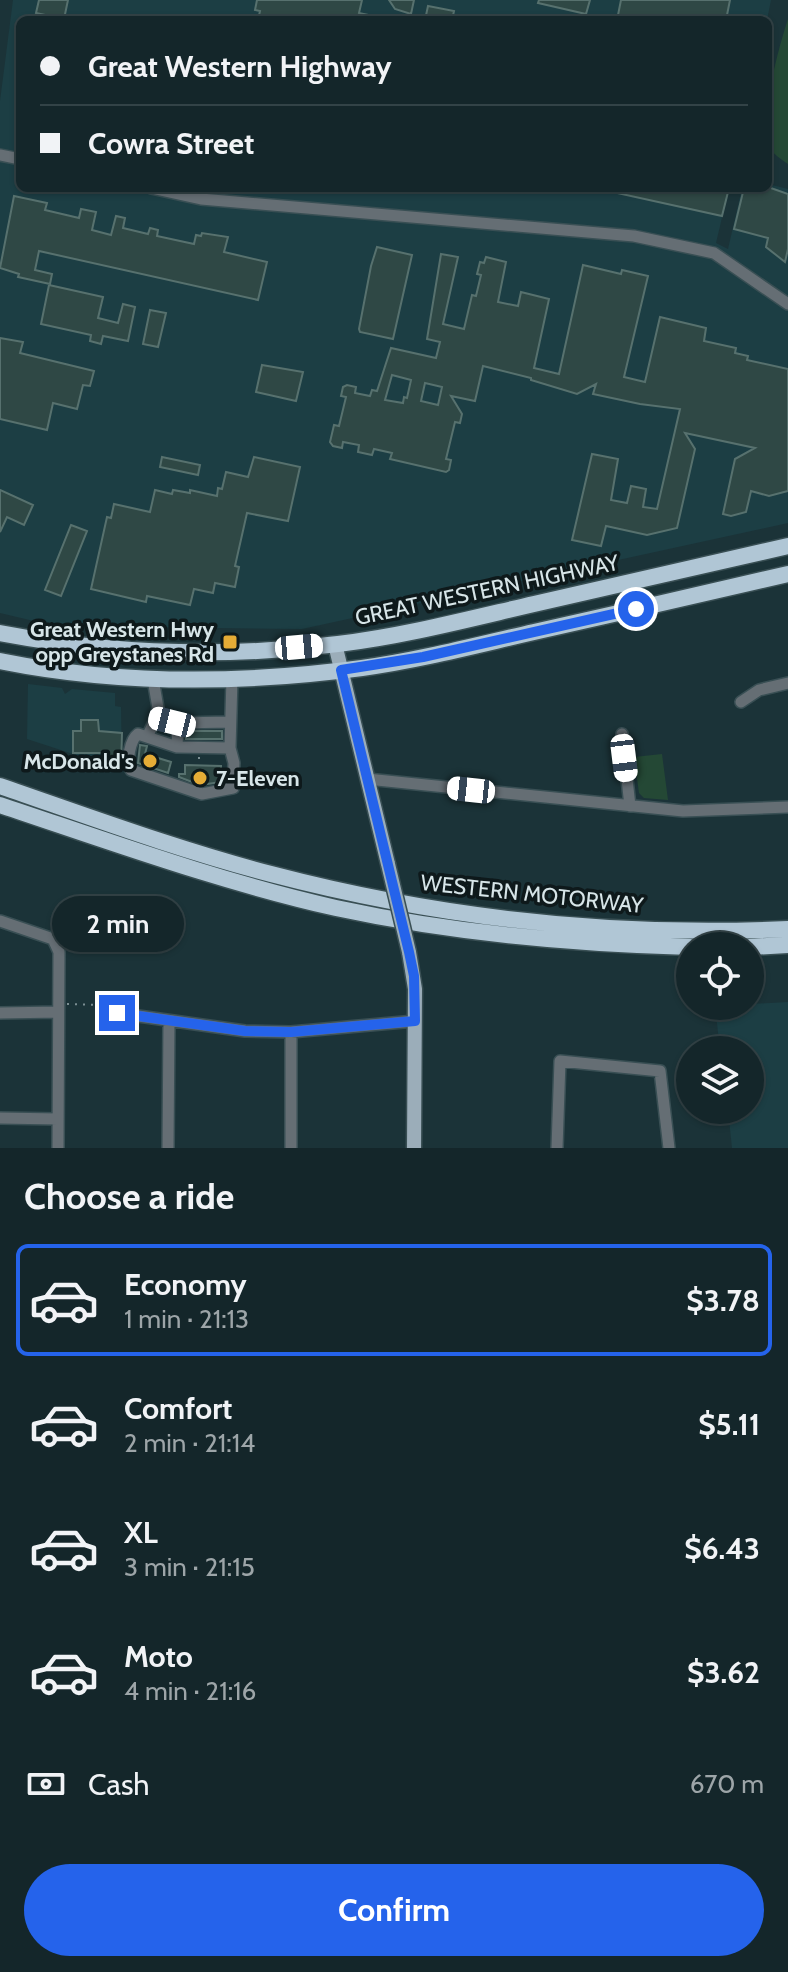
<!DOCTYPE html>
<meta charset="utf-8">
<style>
:root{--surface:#14262a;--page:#1d2e32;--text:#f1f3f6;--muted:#9da5a8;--line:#334347;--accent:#2563eb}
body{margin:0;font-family:Cabin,sans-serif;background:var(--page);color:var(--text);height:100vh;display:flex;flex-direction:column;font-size:30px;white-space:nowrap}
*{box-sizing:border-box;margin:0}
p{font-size:26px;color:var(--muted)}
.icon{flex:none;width:44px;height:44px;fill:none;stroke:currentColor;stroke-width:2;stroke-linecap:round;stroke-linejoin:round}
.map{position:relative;height:1148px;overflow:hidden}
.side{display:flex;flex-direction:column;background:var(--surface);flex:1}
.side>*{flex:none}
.top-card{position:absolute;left:16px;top:16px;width:756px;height:176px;border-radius:12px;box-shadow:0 2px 6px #0004,0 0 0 2px var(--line);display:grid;align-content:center;height:176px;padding:0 24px;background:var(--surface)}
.fabs{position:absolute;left:676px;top:932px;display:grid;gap:16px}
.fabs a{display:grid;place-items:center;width:88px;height:88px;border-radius:50%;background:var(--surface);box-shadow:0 2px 6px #0004,0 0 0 2px var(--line);font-size:40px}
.end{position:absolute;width:36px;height:36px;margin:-18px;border:10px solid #2563eb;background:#fff;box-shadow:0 0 0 4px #fff}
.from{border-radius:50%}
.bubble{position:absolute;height:56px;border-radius:28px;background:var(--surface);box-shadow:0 2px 6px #0004,0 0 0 2px var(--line);font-size:26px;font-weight:700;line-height:56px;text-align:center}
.car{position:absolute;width:24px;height:48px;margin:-24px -12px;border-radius:10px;box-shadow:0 0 6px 2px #0007;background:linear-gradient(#fff 24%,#345 0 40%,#fff 0 76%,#345 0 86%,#fff 0)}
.top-card b{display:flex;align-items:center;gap:28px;height:76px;font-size:30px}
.top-card b+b{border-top:2px solid var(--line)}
.top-card i{width:20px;height:20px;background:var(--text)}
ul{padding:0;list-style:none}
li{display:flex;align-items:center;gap:24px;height:112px;margin:0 16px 12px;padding:0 8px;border:4px solid transparent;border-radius:12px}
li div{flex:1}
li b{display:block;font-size:30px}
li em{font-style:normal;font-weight:700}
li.active{border-color:var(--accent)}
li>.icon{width:72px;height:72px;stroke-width:1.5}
h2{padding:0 24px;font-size:36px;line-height:96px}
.pay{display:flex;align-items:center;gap:20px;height:88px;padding:0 24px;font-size:30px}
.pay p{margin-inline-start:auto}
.primary-button{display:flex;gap:16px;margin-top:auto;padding:16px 24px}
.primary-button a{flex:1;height:92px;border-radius:48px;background:var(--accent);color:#fff;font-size:32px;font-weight:700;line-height:92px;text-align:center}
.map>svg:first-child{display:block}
</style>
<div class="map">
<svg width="788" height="1148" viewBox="0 0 788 1148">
<rect width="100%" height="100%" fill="#1b3338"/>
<!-- built -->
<path fill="#1c3e44" d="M 13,0 L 771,0 L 767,20 L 20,20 L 20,188 L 729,188 L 716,243 L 728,249 L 742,188 L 768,188 L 768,184 L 788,189 L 788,523 L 302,629 L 55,626 L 0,613 L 0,101 Z
M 28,684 L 62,688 L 65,694 L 72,689 L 115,693 L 115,706 L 121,707 L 122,770 L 27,739 Z
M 788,1002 L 788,1148 L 732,1148 L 728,1110 L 750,1110 L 750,1050 L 720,1050 L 715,1006 Z"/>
<!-- green -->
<path fill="#244835" d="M 788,19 L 788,164 C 781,159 774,155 770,148 C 758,122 779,46 788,19 Z
M 662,754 L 668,800 L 644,798 L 639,793 L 634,757 Z"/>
<!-- building -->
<path fill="#2f4845" stroke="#57716e" stroke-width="2" fill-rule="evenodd" d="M 39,0 L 68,0 L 64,19 L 36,13 Z
M 257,0 L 362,0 L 359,13 L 378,17 L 377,20 L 258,20 L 260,11 L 255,10 Z
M 389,0 L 414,0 L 411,14 L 395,9 Z
M 539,0 L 590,0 L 586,14 L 538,3 Z
M 621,0 L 730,0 L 726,20 L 617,20 Z
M 428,6 L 454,11 L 452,20 L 425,20 Z
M 768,187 L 788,194 L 788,249 L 785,262 L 766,247 L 768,238 L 734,229 L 744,188 Z
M 608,188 L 729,188 L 722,216 L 608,191 Z
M 14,196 L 47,203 L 45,210 L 79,218 L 81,209 L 96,212 L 92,230 L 111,235 L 116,216 L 125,218 L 123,228 L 148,234 L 150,228 L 158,230 L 157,236 L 194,244 L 196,235 L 201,236 L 202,233 L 228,237 L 224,252 L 267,262 L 258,300 L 39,251 L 35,270 L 52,274 L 50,284 L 18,277 L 19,274 L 0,268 Z
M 377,247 L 412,255 L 393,339 L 360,332 L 359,329 L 371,266 Z
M 441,254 L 458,257 L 443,324 L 464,329 L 472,295 L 476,296 L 481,275 L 477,274 L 480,262 L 484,263 L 486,257 L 506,262 L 498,302 L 518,306 L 521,292 L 549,299 L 534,368 L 559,374 L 583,265 L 621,274 L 622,270 L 648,276 L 624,377 L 645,382 L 660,317 L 706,328 L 704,341 L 736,348 L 735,353 L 748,356 L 747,360 L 788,369 L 788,491 L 769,496 L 751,491 L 746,512 L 731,516 L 723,514 L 735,459 L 755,448 L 685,433 L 695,449 L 677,528 L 647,535 L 606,526 L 601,546 L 572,540 L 592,454 L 618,459 L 611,500 L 627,503 L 631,486 L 646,489 L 643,507 L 657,509 L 680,409 L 640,404 L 593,394 L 596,384 L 577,394 L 531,380 L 531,378 L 483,366 L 475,401 L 451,396 L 462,414 L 460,423 L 455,422 L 446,459 L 451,460 L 449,470 L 446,472 L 390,459 L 392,453 L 374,449 L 372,455 L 358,452 L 359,445 L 343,442 L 342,448 L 333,446 L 330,442 L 334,425 L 339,426 L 346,397 L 341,396 L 343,387 L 347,385 L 356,387 L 355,393 L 370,396 L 372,390 L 377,391 L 391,348 L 436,358 L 440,342 L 427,339 ZM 392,375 L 411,380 L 407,398 L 404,397 L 403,403 L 385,400 ZM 425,383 L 442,387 L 438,405 L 421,401 Z
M 49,285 L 103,297 L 98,318 L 118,323 L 123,304 L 135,307 L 128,341 L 103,336 L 101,344 L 90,341 L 91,335 L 41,324 Z
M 150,310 L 166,313 L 158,347 L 143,344 Z
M 0,338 L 23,342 L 20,353 L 94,371 L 90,386 L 83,385 L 77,409 L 53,403 L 47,430 L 0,419 Z
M 262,365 L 303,372 L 296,401 L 256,392 Z
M 162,457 L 200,465 L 198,475 L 160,467 Z
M 254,457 L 300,467 L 288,521 L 247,513 L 235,566 L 239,567 L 235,587 L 215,583 L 213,593 L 194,589 L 190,605 L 147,596 L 146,602 L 91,589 L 107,517 L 111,518 L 114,504 L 150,512 L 155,490 L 172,494 L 173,490 L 190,493 L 190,490 L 217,496 L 218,488 L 222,489 L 226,472 L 248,477 Z
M 0,490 L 33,505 L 24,525 L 7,517 L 0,532 Z
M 71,525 L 87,531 L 61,596 L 45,590 Z
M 81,720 L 98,720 L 99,731 L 122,733 L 121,768 L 109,765 L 108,753 L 73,753 L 73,731 L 81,731 Z
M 186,731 L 222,731 L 222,739 L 186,739 Z
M 140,745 L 147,746 L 145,754 L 171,762 L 168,773 L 138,763 Z
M 185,765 L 221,766 L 221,782 L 207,784 L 207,782 L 192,782 L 179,777 L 179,774 L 185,774 Z"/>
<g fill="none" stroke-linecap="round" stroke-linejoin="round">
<!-- minor casing -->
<g stroke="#394f54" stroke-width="14">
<path id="minor" d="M 0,155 L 20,159
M 151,188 L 201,199 L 634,236 L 714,253 L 788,304
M 153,679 L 158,708 L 156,718
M 741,702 L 759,690 L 788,683
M 229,722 L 178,723 L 177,747 L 230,748 L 232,678
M 622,734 L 630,806
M 147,737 L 138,734 C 130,740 126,761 131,770 L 202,794 L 233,788 L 234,763 L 230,748
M 177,747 L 147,737 L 156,718 L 178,723
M 367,779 L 683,811 L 788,807
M 0,921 L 53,939 L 59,952 L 58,1148
M 0,1013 L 58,1012
M 117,1013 L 245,1031 L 291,1032 L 415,1021
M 0,1118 L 58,1119
M 168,1148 L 169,1021
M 291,1148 L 291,1032
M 557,1148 L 560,1061 L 660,1071 L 669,1148"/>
</g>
<!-- major casing -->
<g stroke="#394f54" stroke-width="17">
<path id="major" d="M 335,644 L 388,864
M 409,952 L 415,989 L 414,1148"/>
</g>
<!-- highway casing -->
<g stroke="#394f54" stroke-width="19">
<path id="highway" d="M 0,633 C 111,654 225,658 338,644 C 404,636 469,619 534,604 C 619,585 703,565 788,546
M 0,661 C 119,685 242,684 362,668 C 420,660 477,645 534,632 C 619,613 703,594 788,574
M 0,786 C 90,817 179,850 271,874 C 439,918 615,937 788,929
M 0,805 C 111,842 221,882 336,908 C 452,933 571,944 690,947
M 750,947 L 788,945"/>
</g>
<!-- path -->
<path stroke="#7b8e92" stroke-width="2" stroke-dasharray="2 6" stroke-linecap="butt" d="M 199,757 L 199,764
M 67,1004 L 100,1005 L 105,1018 L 108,1017"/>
<!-- minor -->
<use href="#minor" stroke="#656e74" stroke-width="11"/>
<!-- major -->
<use href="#major" stroke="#9badb9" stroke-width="14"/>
<!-- highway -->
<use href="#highway" stroke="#b0c6d5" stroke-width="16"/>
<!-- major-bridge casing -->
<g stroke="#394f54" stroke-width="17" stroke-linecap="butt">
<path id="major-bridge" d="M 388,864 L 409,952"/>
</g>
<!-- major-bridge -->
<use href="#major-bridge" stroke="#9badb9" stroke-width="14"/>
</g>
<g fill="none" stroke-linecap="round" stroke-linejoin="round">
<!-- route -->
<path stroke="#2563eb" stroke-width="10" d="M 117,1013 L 245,1031 L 291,1032 L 415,1021 L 414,976 L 409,952 L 341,670 L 423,657 L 636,609"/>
</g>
<!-- markers -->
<g fill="#e6ac36" stroke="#0e191b" stroke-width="3">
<rect x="222" y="634" width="16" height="16" rx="4"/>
<circle cx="150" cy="761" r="8"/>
<circle cx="200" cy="778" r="8"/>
</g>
<g text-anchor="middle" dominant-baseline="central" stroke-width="7" stroke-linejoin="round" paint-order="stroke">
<!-- street labels -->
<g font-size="22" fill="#d7e5e8" stroke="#0e191b">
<text transform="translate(487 590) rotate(-12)">GREAT WESTERN HIGHWAY</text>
<text transform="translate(532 894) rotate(6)">WESTERN MOTORWAY</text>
</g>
<!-- poi labels -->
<g font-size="22" font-weight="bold" fill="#d7e5e8" stroke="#0e191b" text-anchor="end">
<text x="214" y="629">Great Western Hwy<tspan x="214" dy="25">opp Greystanes Rd</tspan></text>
<text x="134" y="761">McDonald's</text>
<text x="216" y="778" text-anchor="start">7-Eleven</text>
</g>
</g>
</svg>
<div class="fabs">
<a><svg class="icon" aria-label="locate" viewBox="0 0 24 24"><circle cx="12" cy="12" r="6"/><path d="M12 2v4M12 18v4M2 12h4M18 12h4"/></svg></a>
<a><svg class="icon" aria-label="layers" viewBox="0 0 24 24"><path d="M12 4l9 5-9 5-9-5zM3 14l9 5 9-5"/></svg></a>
</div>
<i class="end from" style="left:636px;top:609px"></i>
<i class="end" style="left:117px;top:1013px"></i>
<div class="bubble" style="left:52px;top:896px;width:132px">2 min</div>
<i class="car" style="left:299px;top:647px;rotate:85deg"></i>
<i class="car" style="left:172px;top:722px;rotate:284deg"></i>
<i class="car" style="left:624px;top:758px;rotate:173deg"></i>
<i class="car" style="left:471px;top:790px;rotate:276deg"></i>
<div class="top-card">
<b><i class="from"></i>Great Western Highway</b>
<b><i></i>Cowra Street</b>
</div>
</div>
<section class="side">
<h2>Choose a ride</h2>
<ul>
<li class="active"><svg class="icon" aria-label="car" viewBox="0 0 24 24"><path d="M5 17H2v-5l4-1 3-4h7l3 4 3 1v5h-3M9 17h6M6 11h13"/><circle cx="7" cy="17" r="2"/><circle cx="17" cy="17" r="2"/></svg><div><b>Economy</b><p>1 min · 21:13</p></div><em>$3.78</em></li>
<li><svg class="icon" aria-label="car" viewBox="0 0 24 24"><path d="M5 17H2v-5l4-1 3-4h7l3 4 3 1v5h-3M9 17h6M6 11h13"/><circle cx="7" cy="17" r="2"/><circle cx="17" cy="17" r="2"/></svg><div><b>Comfort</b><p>2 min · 21:14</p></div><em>$5.11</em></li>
<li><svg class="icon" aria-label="car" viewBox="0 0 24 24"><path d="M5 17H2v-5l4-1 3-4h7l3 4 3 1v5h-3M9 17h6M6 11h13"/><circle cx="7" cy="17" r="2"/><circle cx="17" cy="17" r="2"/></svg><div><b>XL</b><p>3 min · 21:15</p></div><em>$6.43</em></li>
<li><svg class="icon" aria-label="car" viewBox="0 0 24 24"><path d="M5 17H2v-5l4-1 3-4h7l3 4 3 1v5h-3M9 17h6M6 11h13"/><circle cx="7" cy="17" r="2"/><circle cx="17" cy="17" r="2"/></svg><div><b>Moto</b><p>4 min · 21:16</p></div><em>$3.62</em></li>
</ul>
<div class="pay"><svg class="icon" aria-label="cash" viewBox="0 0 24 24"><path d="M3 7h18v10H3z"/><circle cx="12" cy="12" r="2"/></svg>Cash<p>670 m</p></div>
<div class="primary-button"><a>Confirm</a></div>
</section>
